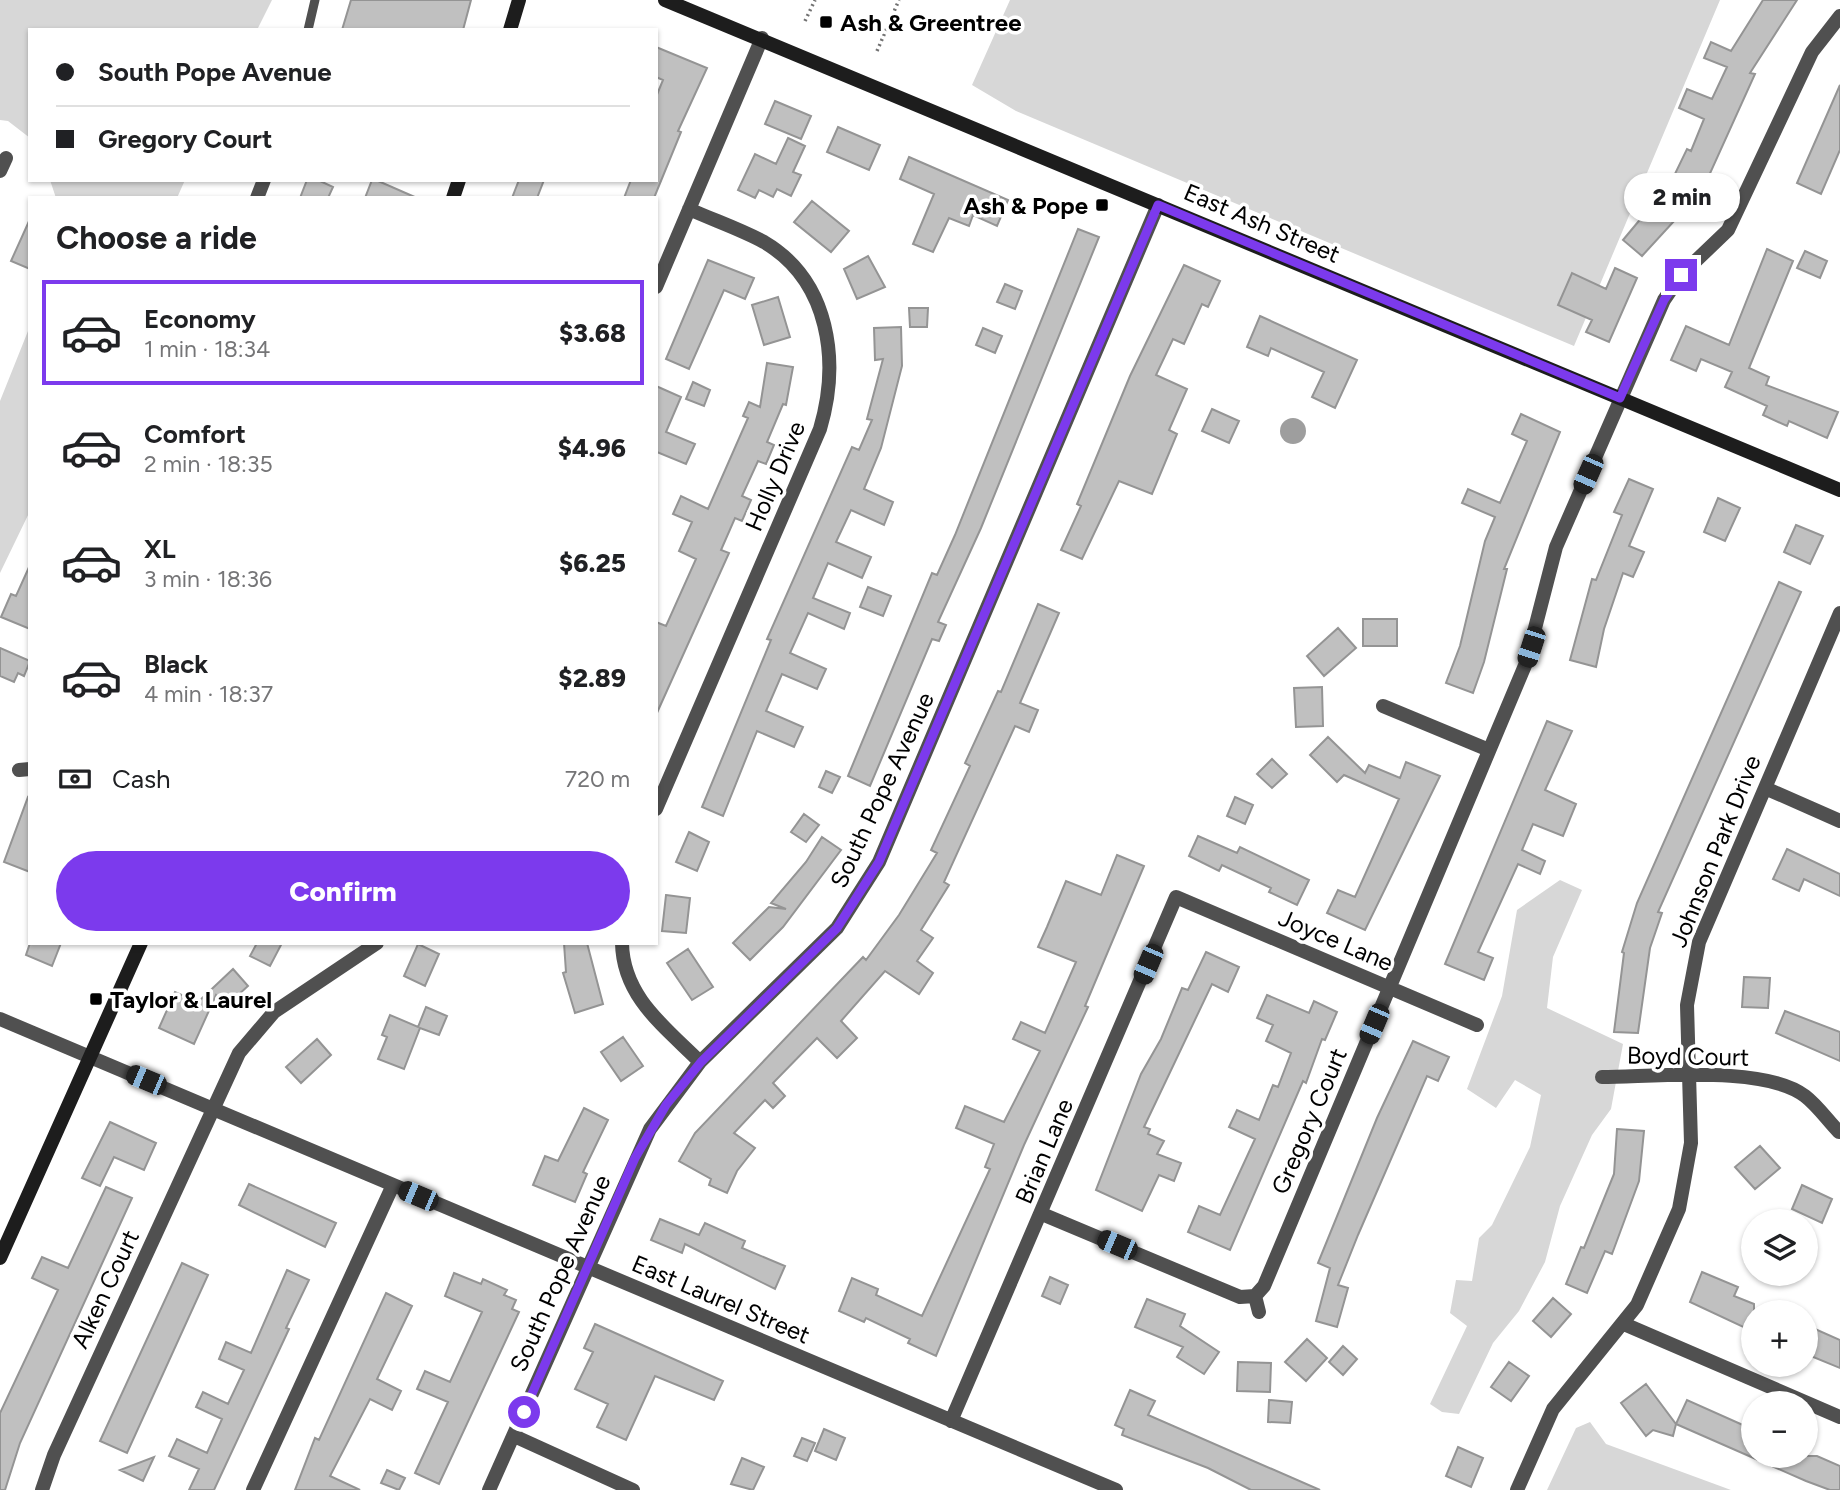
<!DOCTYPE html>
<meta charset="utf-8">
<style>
:root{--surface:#fff;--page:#f6f6f6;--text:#202124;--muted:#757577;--line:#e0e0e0;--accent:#7c3aed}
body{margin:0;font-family:Figtree,sans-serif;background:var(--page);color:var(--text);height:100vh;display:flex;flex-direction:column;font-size:26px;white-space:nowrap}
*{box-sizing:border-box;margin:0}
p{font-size:23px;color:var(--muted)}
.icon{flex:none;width:38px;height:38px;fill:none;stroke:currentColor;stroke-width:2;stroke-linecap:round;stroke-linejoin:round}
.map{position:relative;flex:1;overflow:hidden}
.panel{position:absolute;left:28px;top:196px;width:630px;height:749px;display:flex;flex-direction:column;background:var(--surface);border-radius:0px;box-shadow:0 2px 5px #0004}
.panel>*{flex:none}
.banner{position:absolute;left:28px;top:28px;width:630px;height:154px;border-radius:0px;box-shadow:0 2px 5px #0004;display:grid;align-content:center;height:154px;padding:0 28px;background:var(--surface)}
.tools{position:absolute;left:1741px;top:1209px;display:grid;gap:14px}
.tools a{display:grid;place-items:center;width:77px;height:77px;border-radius:50%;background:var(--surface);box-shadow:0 2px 5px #0004;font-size:35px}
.end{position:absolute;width:32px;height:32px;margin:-16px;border:9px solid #7c3aed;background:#fff;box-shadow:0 0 0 4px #fff}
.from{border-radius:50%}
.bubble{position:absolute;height:49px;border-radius:24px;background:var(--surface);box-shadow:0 2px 5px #0004;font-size:23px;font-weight:800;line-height:49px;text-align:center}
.car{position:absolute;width:21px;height:42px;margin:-21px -10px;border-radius:9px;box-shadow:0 0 5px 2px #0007;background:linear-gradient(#222 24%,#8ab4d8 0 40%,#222 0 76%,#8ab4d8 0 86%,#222 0)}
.banner b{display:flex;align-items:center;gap:24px;height:66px;font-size:26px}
.banner b+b{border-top:2px solid var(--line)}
.banner i{width:18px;height:18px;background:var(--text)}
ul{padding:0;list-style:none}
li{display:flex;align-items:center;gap:21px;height:105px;margin:0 14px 10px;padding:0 14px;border:4px solid transparent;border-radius:0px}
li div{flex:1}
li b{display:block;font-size:26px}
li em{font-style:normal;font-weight:800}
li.current{border-color:var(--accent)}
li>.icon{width:63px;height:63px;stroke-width:1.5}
h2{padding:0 28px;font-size:32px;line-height:84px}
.pay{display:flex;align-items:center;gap:18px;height:77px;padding:0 28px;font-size:26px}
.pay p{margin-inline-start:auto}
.cta{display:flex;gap:14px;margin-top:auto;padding:14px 28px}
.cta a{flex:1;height:80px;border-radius:42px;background:var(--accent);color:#fff;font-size:28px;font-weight:800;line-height:80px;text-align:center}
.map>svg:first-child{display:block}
</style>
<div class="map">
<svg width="1840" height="1490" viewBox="0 0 1840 1490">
<rect width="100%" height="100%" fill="#fff"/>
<!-- green -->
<path fill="#d7d7d7" d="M 0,0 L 272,0 L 257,30 L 30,30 L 30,138 L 8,121 L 0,120 Z
M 1010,0 L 1720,0 L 1574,346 L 1016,111 L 972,85 Z
M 50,180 L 185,180 L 177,198 L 56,198 Z
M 30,326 L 30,511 L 0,573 L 0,401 Z
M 1560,880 L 1582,890 L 1553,957 L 1547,1008 L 1623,1044 L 1611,1109 L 1592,1135 L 1560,1206 L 1545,1262 L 1519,1311 L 1493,1343 L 1459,1414 L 1442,1412 L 1430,1404 L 1467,1326 L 1450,1313 L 1456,1280 L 1472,1281 L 1479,1238 L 1492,1225 L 1530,1147 L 1541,1095 L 1515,1080 L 1496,1108 L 1467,1089 L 1502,996 L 1517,910 Z
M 1590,1422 L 1606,1444 L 1731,1490 L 1547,1490 L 1576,1428 Z"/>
<!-- water -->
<path fill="#9e9e9e" d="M1280 431a13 13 0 1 1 26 0a13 13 0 1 1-26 0Z"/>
<!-- building -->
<path fill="#c0c0c0" stroke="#949494" stroke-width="2" d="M 351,0 L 471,0 L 463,30 L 342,30 Z
M 1763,0 L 1797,0 L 1750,73 L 1755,74 L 1693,211 L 1686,208 L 1642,256 L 1623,240 L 1653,204 L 1658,209 L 1687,149 L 1691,151 L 1704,119 L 1679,108 L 1687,89 L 1712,99 L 1727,67 L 1704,58 L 1711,42 L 1731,51 Z
M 656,47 L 707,68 L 678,131 L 681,132 L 654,198 L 624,198 L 631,180 L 656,180 L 656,97 L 663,80 L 656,77 Z
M 1840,85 L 1840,150 L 1821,194 L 1797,183 Z
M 775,101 L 811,116 L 801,139 L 765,124 Z
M 838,127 L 880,145 L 869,170 L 827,152 Z
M 788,138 L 805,146 L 793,172 L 801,175 L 791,196 L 777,189 L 773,197 L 759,190 L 755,198 L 738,190 L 755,154 L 776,164 Z
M 909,157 L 1008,200 L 997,226 L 973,215 L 969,226 L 949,218 L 933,252 L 913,244 L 934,194 L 900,179 Z
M 307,180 L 318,180 L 333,187 L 328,198 L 300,198 Z
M 372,180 L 376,180 L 417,198 L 365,198 Z
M 519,180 L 544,180 L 537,198 L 512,198 Z
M 812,201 L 849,231 L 831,252 L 794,222 Z
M 30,219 L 30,269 L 11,261 Z
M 1078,229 L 1099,237 L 981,528 L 938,622 L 946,625 L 939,641 L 932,639 L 870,786 L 848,776 L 932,573 L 937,575 L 955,535 Z
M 1767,249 L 1793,261 L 1749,368 L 1769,377 L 1766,385 L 1838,412 L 1827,438 L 1789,421 L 1787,426 L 1763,415 L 1767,406 L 1725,387 L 1732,372 L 1701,359 L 1696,371 L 1671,360 L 1686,326 L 1729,345 Z
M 1805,251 L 1827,261 L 1820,278 L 1797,268 Z
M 868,256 L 885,287 L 857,299 L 844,269 Z
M 708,260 L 754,278 L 745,299 L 724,290 L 689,369 L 666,359 Z
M 1184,265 L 1220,281 L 1208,307 L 1202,304 L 1184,344 L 1173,339 L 1156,375 L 1187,389 L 1169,430 L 1177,434 L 1152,494 L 1119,481 L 1082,559 L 1061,550 L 1081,506 L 1077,504 L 1130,376 Z
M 1615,268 L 1637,278 L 1609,342 L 1586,332 L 1592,320 L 1558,305 L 1572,273 L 1606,289 Z
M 1005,284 L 1022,291 L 1015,309 L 997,302 Z
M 778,297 L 790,337 L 764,345 L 752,305 Z
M 909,308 L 928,308 L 927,327 L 910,327 Z
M 1260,316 L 1357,360 L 1335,408 L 1312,397 L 1324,372 L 1271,348 L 1268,356 L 1247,347 Z
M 901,327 L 902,366 L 881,448 L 864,489 L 893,502 L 884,525 L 851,510 L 836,542 L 871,557 L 862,578 L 828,563 L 813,598 L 850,613 L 844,629 L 808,613 L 790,653 L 826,669 L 817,689 L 782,674 L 766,711 L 803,727 L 794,747 L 757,731 L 723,816 L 702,807 L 771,640 L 767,639 L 852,447 L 859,450 L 872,420 L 867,419 L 883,359 L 875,360 L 874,328 Z
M 983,328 L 1002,336 L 995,353 L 976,345 Z
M 767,363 L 793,367 L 786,405 L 783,404 L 767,442 L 774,445 L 766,464 L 758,461 L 742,496 L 751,500 L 742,521 L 735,518 L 721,550 L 729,553 L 656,715 L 656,622 L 666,626 L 696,559 L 679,551 L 692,522 L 673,514 L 681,496 L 708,509 L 748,418 L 743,416 L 749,402 L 760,407 Z
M 693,382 L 710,390 L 704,406 L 686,399 Z
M 656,386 L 681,397 L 666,432 L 695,444 L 686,464 L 657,452 L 656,454 Z
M 1212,409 L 1239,421 L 1229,443 L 1202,431 Z
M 1521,414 L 1560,432 L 1504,569 L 1507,569 L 1484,662 L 1473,693 L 1446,683 L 1460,646 L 1485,541 L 1495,517 L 1462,503 L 1468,489 L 1500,503 L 1527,441 L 1512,434 Z
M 1629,479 L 1653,489 L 1629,546 L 1644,552 L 1633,577 L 1623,573 L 1604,629 L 1596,667 L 1570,660 L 1592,579 L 1596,580 L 1622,515 L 1614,512 Z
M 1718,498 L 1740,508 L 1725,541 L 1704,532 Z
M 1796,525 L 1823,536 L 1810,564 L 1784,552 Z
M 30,565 L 30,629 L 1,617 L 11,594 L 16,596 Z
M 1779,582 L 1801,592 L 1658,912 L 1662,913 L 1650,948 L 1638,1033 L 1614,1032 L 1624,953 L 1622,952 L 1637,903 Z
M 868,587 L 891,596 L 883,616 L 860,607 Z
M 1038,604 L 1059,613 L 1020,703 L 1038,710 L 1029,732 L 1015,726 L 944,882 L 949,885 L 921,930 L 933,938 L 917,961 L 933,973 L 919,994 L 885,971 L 841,1021 L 857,1038 L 837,1058 L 817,1038 L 773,1083 L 785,1096 L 773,1108 L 765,1100 L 734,1133 L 755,1148 L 737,1171 L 727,1193 L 709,1185 L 711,1179 L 679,1161 L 695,1133 L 863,957 L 866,960 L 899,915 L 937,853 L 931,850 L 970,766 L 965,763 L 998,691 L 1001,692 Z
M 1363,619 L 1397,619 L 1397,646 L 1363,646 Z
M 1338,628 L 1356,648 L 1324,676 L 1307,656 Z
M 0,648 L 30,661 L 24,676 L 18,673 L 14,682 L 0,676 Z
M 1322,687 L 1323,726 L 1296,727 L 1294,688 Z
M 1547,721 L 1572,731 L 1545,790 L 1576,804 L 1563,836 L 1533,824 L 1522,850 L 1545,861 L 1540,874 L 1518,864 L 1478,952 L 1493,958 L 1484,980 L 1445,964 Z
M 1328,737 L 1365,773 L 1369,765 L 1400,778 L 1406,762 L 1440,776 L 1365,930 L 1327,913 L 1338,890 L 1355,897 L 1399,799 L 1344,775 L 1337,782 L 1310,755 Z
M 1272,759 L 1287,774 L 1272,788 L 1257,774 Z
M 826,771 L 840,777 L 832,793 L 819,787 Z
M 28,797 L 30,798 L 30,872 L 4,862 Z
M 1235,797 L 1253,805 L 1245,824 L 1227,816 Z
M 804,814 L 819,825 L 806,842 L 791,832 Z
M 689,832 L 709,842 L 697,871 L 676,862 Z
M 1198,836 L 1237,853 L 1240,847 L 1309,880 L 1297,905 L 1269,892 L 1271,888 L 1222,865 L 1219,871 L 1189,856 Z
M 822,837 L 841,850 L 783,927 L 750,960 L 733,943 L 769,907 L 786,909 L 771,903 L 806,862 Z
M 1787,849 L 1840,874 L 1840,896 L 1804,879 L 1799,891 L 1773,879 Z
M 1117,855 L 1144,866 L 1085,1006 L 1088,1007 L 1024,1145 L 936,1356 L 908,1343 L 910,1339 L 866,1318 L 864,1322 L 839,1311 L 852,1278 L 878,1289 L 876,1295 L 922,1316 L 990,1169 L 985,1167 L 994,1144 L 956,1128 L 965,1106 L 1004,1122 L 1040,1051 L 1013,1039 L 1021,1022 L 1045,1033 L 1076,962 L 1038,947 L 1047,927 L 1066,881 L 1101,895 Z
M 666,895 L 690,898 L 686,933 L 662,931 Z
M 30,943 L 61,943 L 52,966 L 26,955 Z
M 257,943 L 282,943 L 270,966 L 250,956 Z
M 564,943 L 587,943 L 603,1004 L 575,1013 L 563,973 L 566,972 Z
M 418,944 L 439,954 L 425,986 L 404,976 Z
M 688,949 L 713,987 L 692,1000 L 667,963 Z
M 1206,952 L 1239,967 L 1228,992 L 1212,984 L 1144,1127 L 1150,1129 L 1148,1134 L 1164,1141 L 1157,1154 L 1181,1163 L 1174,1181 L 1159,1175 L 1142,1211 L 1096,1190 L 1141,1074 L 1161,1039 L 1182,988 L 1188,990 Z
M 233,969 L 248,986 L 226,1006 L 216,995 L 194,1044 L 159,1028 L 175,992 L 198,1002 Z
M 1744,977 L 1770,978 L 1768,1008 L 1742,1007 Z
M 1267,995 L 1309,1013 L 1314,1001 L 1337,1012 L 1325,1040 L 1322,1039 L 1306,1083 L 1303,1081 L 1230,1250 L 1188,1232 L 1199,1206 L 1220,1215 L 1255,1139 L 1229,1127 L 1237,1110 L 1259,1120 L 1273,1085 L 1278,1087 L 1291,1053 L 1266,1041 L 1273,1025 L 1257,1018 Z
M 426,1007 L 447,1016 L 439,1035 L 420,1028 L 404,1069 L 378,1059 L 387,1037 L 382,1035 L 390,1015 L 418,1027 Z
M 1785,1011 L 1840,1032 L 1840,1061 L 1776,1033 Z
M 623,1037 L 643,1066 L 621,1081 L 601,1052 Z
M 317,1039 L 331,1055 L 301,1083 L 286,1067 Z
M 1413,1041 L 1449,1057 L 1438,1081 L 1427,1076 L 1358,1235 L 1338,1285 L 1348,1288 L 1337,1327 L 1316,1321 L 1330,1268 L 1318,1263 L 1377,1118 Z
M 584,1108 L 608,1120 L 583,1172 L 587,1174 L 575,1202 L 533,1185 L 545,1156 L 558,1161 Z
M 110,1122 L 156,1143 L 144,1170 L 114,1157 L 100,1186 L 82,1178 Z
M 1617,1129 L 1644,1131 L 1639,1181 L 1612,1254 L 1605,1251 L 1587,1293 L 1566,1284 L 1581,1247 L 1584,1248 L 1614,1174 Z
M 1760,1146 L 1780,1168 L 1755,1189 L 1735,1167 Z
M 249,1184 L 336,1223 L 325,1247 L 239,1205 Z
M 1802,1185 L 1832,1199 L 1822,1223 L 1792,1209 Z
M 106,1187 L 132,1198 L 20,1443 L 5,1490 L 0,1490 L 0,1413 L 58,1290 L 32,1278 L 42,1257 L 68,1268 Z
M 660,1219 L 699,1235 L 705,1223 L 745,1241 L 742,1248 L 785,1266 L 775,1289 L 685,1244 L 682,1253 L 651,1240 Z
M 182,1263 L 208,1275 L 127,1453 L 100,1441 Z
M 287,1270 L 309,1280 L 286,1328 L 289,1329 L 214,1490 L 189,1490 L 199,1469 L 169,1456 L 177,1439 L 207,1453 L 222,1419 L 196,1407 L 203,1392 L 228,1404 L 244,1370 L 219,1359 L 226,1342 L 251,1353 Z
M 1702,1272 L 1738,1287 L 1734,1296 L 1754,1304 L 1754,1332 L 1690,1302 Z
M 454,1273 L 481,1284 L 483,1279 L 507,1290 L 504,1295 L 516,1300 L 512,1309 L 519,1312 L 439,1484 L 415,1473 L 448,1402 L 417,1389 L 425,1371 L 450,1382 L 482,1312 L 445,1296 Z
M 1050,1277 L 1068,1285 L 1060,1304 L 1042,1296 Z
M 386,1293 L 412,1306 L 377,1379 L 401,1391 L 392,1410 L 370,1399 L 330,1476 L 360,1490 L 295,1490 L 315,1438 L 319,1440 Z
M 1553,1298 L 1571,1314 L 1551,1337 L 1533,1321 Z
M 1147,1299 L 1185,1314 L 1180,1326 L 1219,1352 L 1204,1374 L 1177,1357 L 1183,1347 L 1135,1327 Z
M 595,1324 L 723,1381 L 714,1400 L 655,1376 L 626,1440 L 597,1427 L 608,1404 L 575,1389 L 593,1352 L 584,1348 Z
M 1806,1325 L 1840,1340 L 1840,1368 L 1806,1354 Z
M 1307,1339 L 1327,1358 L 1306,1381 L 1285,1362 Z
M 1343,1346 L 1357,1359 L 1343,1375 L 1329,1362 Z
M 1238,1362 L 1271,1363 L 1270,1392 L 1237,1391 Z
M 1509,1362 L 1529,1376 L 1511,1401 L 1491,1387 Z
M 1646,1384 L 1676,1424 L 1687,1400 L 1754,1430 L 1754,1456 L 1817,1456 L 1840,1466 L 1840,1490 L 1830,1490 L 1806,1481 L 1676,1424 L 1673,1436 L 1653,1430 L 1646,1436 L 1621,1403 Z
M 1130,1390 L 1155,1401 L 1148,1415 L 1320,1490 L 1251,1490 L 1208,1468 L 1122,1435 L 1124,1429 L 1115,1425 Z
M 1269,1400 L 1292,1402 L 1290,1423 L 1268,1422 Z
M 824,1429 L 845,1438 L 836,1460 L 815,1451 Z
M 802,1438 L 815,1443 L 807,1461 L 794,1456 Z
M 1458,1447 L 1483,1458 L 1471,1487 L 1446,1476 Z
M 154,1457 L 143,1481 L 120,1470 Z
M 742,1458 L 764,1467 L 753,1490 L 731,1484 Z
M 387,1470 L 405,1478 L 399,1490 L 381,1483 Z"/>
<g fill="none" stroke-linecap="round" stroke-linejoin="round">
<!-- path -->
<path stroke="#727272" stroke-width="3.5" stroke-dasharray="2 3.5" stroke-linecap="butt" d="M 805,21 L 815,0
M 877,51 L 899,0"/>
<!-- lane -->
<path stroke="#505050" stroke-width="9" d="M 308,30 L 315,0"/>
<!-- street -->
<path stroke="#505050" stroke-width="14" d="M 0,171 L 6,158
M 257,198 L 264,180
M 656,287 L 762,38
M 1383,706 L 1489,750
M 19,770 L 30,769
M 1765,788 L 1840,821
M 656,809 L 820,429 C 840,362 830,281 764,242 C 740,229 713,220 689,209
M 622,943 C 623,997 665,1027 700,1062
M 0,1019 L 1116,1490
M 1602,1077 C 1653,1077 1765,1065 1805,1096 C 1818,1106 1828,1121 1839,1132
M 1042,1214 L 1240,1297 L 1255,1296 L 1264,1286 L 1526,663 L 1556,547 L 1664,300 L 1681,275 L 1728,230 L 1812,52 L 1840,16
M 1255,1296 L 1259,1312
M 1624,1324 L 1840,1417
M 951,1421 L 1176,897 L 1477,1025
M 514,1436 L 633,1490
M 42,1490 L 54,1455 L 239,1053 L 274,1012 L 377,943
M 253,1490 L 393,1185
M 489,1490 L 650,1129 L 700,1062 L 837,928 L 879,862 L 1158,205
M 1517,1490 L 1553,1409 L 1637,1305 L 1679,1209 L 1691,1143 L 1687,1005 L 1699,942 L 1840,613"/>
<!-- secondary -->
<path stroke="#1d1d1d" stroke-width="14" d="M 665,0 L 1840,490
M 510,30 L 519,0
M 453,198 L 459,180
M 0,1258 L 141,943"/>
</g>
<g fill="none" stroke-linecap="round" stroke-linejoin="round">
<!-- route -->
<path stroke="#7c3aed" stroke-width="9" d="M 524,1412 L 635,1158 L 666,1105 L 701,1062 L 837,928 L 879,862 L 1158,205 L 1620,398 L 1664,300 L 1681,275"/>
</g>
<!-- markers -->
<g fill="#000" stroke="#fff" stroke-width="2.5">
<rect x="819" y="15" width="14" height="14" rx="3.5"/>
<rect x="1095" y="198" width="14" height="14" rx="3.5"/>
<rect x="89" y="992" width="14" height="14" rx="3.5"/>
</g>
<g text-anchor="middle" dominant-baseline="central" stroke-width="7" stroke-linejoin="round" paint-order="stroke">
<!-- poi labels -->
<g font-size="24" font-weight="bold" fill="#000" stroke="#fff" text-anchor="start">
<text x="840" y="22">Ash &amp; Greentree</text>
<text x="1088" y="205" text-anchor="end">Ash &amp; Pope</text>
<text x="110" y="999">Taylor &amp; Laurel</text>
</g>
<!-- street labels -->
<g font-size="24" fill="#000" stroke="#fff">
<text transform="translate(1262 223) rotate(23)">East Ash Street</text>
<text transform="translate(775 476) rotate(-67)">Holly Drive</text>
<text transform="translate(882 790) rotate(-65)">South Pope Avenue</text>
<text transform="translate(1715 851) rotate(-68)">Johnson Park Drive</text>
<text transform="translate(1336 940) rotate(23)">Joyce Lane</text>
<text transform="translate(1688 1056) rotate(1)">Boyd Court</text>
<text transform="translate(1309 1121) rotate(-67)">Gregory Court</text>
<text transform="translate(1044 1151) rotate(-67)">Brian Lane</text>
<text transform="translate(560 1273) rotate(-66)">South Pope Avenue</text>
<text transform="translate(105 1289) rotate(-65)">Alken Court</text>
<text transform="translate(721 1299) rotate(23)">East Laurel Street</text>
</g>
</g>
</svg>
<div class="tools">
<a><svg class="icon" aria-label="layers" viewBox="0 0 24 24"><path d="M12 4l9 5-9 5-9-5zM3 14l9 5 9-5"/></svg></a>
<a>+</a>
<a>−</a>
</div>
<i class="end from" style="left:524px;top:1412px"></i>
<i class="end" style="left:1681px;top:275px"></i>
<div class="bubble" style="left:1624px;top:173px;width:116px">2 min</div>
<i class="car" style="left:1588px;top:474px;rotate:204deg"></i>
<i class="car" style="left:1531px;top:647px;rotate:198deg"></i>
<i class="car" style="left:1148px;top:964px;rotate:203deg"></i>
<i class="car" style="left:1374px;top:1024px;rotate:203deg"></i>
<i class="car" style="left:146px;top:1080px;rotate:293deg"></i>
<i class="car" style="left:418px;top:1196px;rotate:293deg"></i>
<i class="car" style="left:1117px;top:1245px;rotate:293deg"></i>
<div class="banner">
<b><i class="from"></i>South Pope Avenue</b>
<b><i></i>Gregory Court</b>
</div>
<section class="panel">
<h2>Choose a ride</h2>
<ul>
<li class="current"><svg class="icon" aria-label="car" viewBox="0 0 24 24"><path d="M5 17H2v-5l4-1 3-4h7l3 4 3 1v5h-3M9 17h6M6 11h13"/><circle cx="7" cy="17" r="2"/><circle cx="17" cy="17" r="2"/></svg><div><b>Economy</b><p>1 min · 18:34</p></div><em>$3.68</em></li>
<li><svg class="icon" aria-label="car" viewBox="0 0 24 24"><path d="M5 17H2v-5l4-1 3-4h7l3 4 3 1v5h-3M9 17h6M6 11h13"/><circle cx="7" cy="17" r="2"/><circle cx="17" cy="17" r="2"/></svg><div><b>Comfort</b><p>2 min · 18:35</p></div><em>$4.96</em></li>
<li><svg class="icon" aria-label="car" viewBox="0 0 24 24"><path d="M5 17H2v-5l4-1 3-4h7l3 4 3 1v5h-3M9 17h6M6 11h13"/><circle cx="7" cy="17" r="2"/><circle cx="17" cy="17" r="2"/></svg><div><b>XL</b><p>3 min · 18:36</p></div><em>$6.25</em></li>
<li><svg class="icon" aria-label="car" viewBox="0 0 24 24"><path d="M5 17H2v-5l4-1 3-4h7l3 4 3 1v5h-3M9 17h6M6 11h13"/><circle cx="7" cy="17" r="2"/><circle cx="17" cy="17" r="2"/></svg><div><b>Black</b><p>4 min · 18:37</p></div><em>$2.89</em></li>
</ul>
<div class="pay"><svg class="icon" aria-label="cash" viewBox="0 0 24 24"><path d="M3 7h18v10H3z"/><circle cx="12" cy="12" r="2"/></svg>Cash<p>720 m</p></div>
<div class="cta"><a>Confirm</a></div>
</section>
</div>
